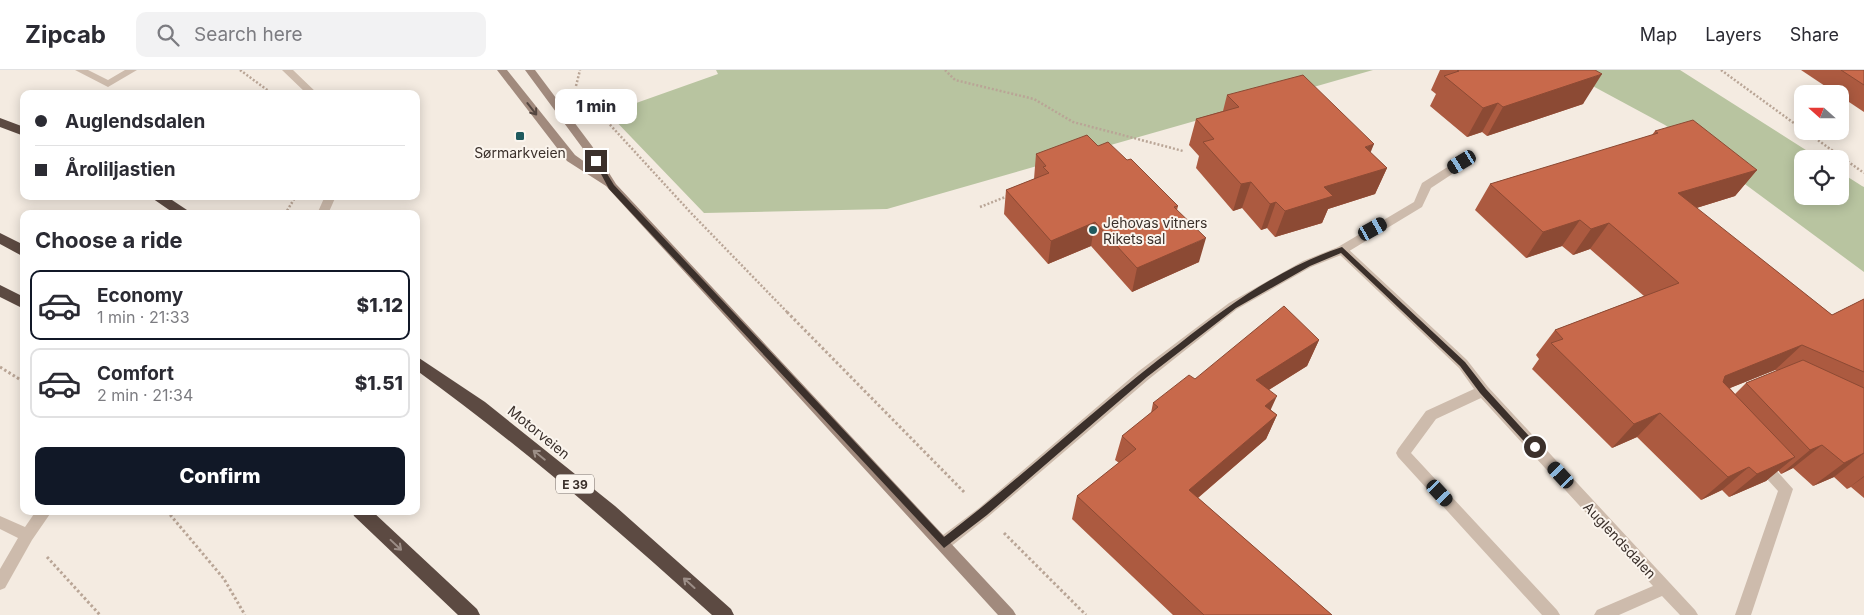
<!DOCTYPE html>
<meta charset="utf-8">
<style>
:root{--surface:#fff;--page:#f2f2f3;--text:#2b2b33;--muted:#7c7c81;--line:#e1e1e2;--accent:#111827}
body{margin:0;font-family:Inter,sans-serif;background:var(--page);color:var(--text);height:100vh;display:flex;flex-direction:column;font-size:19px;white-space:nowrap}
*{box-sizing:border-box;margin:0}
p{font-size:16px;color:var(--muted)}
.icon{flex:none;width:28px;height:28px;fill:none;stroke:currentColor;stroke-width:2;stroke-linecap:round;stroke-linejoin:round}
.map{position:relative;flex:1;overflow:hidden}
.drawer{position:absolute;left:20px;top:140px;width:400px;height:305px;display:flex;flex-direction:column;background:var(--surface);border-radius:10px;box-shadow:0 2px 12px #0003}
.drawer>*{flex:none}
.banner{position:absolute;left:20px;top:20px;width:400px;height:110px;border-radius:10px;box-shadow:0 2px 12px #0003;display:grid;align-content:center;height:110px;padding:0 15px;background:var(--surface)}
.needle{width:32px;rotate:291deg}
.fabs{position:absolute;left:1794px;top:15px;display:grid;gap:10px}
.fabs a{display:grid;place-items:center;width:55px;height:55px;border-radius:10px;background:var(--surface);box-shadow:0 2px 12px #0003;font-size:25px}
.end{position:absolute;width:22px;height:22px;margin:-11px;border:6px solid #3b302b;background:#fff;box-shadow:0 0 0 2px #fff}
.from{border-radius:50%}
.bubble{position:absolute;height:35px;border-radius:10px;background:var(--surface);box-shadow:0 2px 12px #0003;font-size:16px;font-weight:800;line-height:35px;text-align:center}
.car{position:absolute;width:15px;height:30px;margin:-15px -8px;border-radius:6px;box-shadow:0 0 4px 1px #0007;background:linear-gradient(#222 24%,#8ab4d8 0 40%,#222 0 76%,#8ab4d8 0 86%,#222 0)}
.banner b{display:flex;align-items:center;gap:18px;height:48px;font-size:19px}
.banner b+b{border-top:1px solid var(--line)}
.banner i{width:12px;height:12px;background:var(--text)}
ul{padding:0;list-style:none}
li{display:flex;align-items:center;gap:15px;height:70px;margin:0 10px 8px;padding:0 5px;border:2px solid var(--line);border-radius:10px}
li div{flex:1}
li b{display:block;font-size:19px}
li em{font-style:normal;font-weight:800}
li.active{border-color:var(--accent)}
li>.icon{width:45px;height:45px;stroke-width:1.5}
h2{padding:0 15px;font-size:22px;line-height:60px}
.action{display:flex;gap:10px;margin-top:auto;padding:10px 15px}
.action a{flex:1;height:58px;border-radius:10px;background:var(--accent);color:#fff;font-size:20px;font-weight:800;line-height:58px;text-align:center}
header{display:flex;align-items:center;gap:30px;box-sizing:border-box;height:70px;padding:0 25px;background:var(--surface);border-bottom:1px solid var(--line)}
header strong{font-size:24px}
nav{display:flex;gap:28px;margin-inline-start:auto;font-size:18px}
.search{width:350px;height:45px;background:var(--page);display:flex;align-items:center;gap:12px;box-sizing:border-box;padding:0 18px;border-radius:10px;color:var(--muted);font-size:19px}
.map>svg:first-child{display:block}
</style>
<header>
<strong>Zipcab</strong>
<div class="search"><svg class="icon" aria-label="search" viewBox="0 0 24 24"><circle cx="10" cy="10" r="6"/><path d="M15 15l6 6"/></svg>Search here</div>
<nav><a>Map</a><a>Layers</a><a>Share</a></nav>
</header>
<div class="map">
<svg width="1864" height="545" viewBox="0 0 1864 545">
<rect width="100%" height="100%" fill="#f4ebe1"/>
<!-- green -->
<path fill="#b8c4a0" d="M 716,0 L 1373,0 L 887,139 L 704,143 L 608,43 L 718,4 Z
M 1563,0 L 1680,0 L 1820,89 L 1802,89 L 1802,126 L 1840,126 L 1840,102 L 1862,116 L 1864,117 L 1864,202 L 1665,55 Z"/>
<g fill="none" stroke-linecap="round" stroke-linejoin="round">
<!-- path-far1 -->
<path stroke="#b9a596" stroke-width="2.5" stroke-dasharray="2 2" stroke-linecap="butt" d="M 240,0 L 270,22
M 945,0 L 955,10 L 1034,29 L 1073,52 L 1183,81
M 1721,0 L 1802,59
M 576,16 L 580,0
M 591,34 L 691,143 L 788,243
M 1805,61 L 1864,103
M 980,137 L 1008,126
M 285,144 L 296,126"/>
<!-- path -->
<path stroke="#b9a596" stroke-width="3" stroke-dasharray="2.5 2.5" stroke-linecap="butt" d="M 787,242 L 965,423
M 0,297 L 24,312
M 167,441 L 224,509 L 245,545
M 1004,463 L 1086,545
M 47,487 L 100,545"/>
<!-- lane -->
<path fill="#cdbbac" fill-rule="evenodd" d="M 75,0 L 88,0 L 108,10 L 125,0 L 137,0 L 108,17 Z
M 1342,176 L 1346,177 L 1467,290 L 1488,317 L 1695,540 L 1698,545 L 1680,545 L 1662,526 L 1619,545 L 1594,545 L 1597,540 L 1653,516 L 1481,328 L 1436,349 L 1411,383 L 1557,540 L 1560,545 L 1542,545 L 1398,387 L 1396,383 L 1398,379 L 1426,341 L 1474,319 L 1459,298 L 1338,183 L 1336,180 L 1338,177 Z
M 1762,388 L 1767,390 L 1793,419 L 1751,545 L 1735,545 L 1778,421 L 1757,398 L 1755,394 L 1757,390 Z"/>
<!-- street -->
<path fill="#cdbbac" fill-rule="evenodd" d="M 282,0 L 293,0 L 318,24 L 307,24 Z
M 1462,88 L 1466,89 L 1467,92 L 1466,95 L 1431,118 L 1422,137 L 1346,183 L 1311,197 L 1237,239 L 1149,309 L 989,446 L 949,478 L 944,480 L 939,478 L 937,473 L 939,468 L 979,438 L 1139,301 L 1229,233 L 1303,191 L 1338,177 L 1414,132 L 1422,113 Z
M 325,126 L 336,126 L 328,144 L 317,144 Z
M 36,441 L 52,441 L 32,470 L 5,518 L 0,520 L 0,499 L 18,468 L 0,459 L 0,446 L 25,457 Z"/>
<!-- secondary -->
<path fill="#a18a7d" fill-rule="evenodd" d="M 497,0 L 507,0 L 575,85 L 596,100 L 584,80 L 525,0 L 535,0 L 592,76 L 616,114 L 1013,540 L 1016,545 L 998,545 L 606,116 L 567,91 Z"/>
<!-- highway -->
<path fill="#5c4a42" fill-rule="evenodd" d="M 0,48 L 24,57 L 24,66 L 0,57 Z
M 149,126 L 166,126 L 193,144 L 175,144 Z
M 0,163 L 24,175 L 24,187 L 0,174 Z
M 0,215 L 24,227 L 24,239 L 0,227 Z
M 416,286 L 485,332 L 615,436 L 731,539 L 734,545 L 712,545 C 617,459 520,375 416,300 Z
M 352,441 L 372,441 L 477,539 L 480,545 L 458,545 L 354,446 Z"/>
</g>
<!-- wall -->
<path fill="#ac5a40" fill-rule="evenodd" d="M 1440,0 L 1595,0 L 1583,34 L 1487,66 L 1482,62 L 1467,67 L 1430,36 L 1436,24 L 1431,20 Z
M 1801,0 L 1864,0 L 1864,42 L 1840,26 L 1840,24 L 1837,24 Z
M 1227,25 L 1371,83 L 1387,98 L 1375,124 L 1328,139 L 1322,153 L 1275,167 L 1267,158 L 1261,160 L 1242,138 L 1233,141 L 1196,98 L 1199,86 L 1189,75 L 1196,49 L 1223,41 Z
M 1655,61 L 1757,100 L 1735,126 L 1696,138 L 1832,245 L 1864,229 L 1864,428 L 1851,417 L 1847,419 L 1834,407 L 1813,416 L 1793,398 L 1781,404 L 1778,400 L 1766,411 L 1729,427 L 1722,420 L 1701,430 L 1637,367 L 1612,378 L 1532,299 L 1539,289 L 1536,285 L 1555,260 L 1644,226 L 1590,179 L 1573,185 L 1562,176 L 1526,188 L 1475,140 L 1490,114 L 1652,65 ZM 1775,300 L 1777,301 L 1746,313 L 1735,324 L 1730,318 Z
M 1098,76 L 1127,90 L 1178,136 L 1177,140 L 1199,192 L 1132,222 L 1091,176 L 1048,194 L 1004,144 L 1006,120 L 1034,109 L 1036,84 Z
M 1319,270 L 1307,296 L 1269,320 L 1271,340 L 1277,345 L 1266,369 L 1198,428 L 1332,545 L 1173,545 L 1072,449 L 1077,426 L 1119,393 L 1115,390 L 1122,366 L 1151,343 L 1153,333 L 1195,309 Z"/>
<!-- shaded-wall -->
<path fill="#8c4a34" d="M 1602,4 L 1583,34 L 1487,66 L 1503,37 Z
M 1498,33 L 1482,62 L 1467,67 L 1483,38 Z
M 1374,74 L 1363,101 L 1365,77 Z
M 1387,98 L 1375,124 L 1328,139 L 1322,153 L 1275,167 L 1285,141 L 1324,117 Z
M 1757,100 L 1735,126 L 1658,150 L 1678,123 Z
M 1251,112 L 1242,138 L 1233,141 L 1241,114 Z
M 1276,132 L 1267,158 L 1261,160 L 1270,134 Z
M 1580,150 L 1562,176 L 1526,188 L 1543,162 Z
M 1095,152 L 1091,176 L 1048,194 L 1051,171 Z
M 1609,153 L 1590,179 L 1573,185 L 1591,159 Z
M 1206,168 L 1199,192 L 1132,222 L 1137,198 Z
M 1319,270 L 1307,296 L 1246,334 L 1256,310 Z
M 1802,275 L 1775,300 L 1700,330 L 1725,306 Z
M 1277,326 L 1266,350 L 1265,336 Z
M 1660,343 L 1637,367 L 1612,378 L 1634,354 Z
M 1277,345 L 1266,369 L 1180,443 L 1189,420 Z
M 1822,375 L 1793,398 L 1781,404 L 1810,380 Z
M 1864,383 L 1834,407 L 1813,416 L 1844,393 Z
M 1795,387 L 1766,411 L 1729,427 L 1757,404 Z
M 1749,397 L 1722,420 L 1701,430 L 1728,407 Z
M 1864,406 L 1864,407 L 1847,419 Z"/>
<!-- building -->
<path fill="#c8694b" stroke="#8c4a34" d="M 1457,0 L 1595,0 L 1602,4 L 1503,37 L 1498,33 L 1483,38 L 1444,6 L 1459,1 Z
M 1841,0 L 1864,0 L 1864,15 Z
M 1303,5 L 1374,74 L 1365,77 L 1387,98 L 1324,117 L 1333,126 L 1285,141 L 1276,132 L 1270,134 L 1251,112 L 1241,114 L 1203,72 L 1214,69 L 1196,49 L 1239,37 L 1227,25 Z
M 1693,50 L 1757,100 L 1678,123 L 1832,245 L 1864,229 L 1864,302 L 1802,275 L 1725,306 L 1723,312 L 1795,387 L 1757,404 L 1749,397 L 1728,407 L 1660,343 L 1634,354 L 1551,273 L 1563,269 L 1555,260 L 1679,213 L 1609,153 L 1591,159 L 1580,150 L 1543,162 L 1490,114 L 1658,63 L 1655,61 Z
M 1087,65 L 1098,76 L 1108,72 L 1127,90 L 1131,89 L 1178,136 L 1174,137 L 1206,168 L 1137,198 L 1095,152 L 1051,171 L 1006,120 L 1049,103 L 1043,97 L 1046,96 L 1036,84 Z
M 1284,236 L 1319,270 L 1256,310 L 1277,326 L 1265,336 L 1277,345 L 1189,420 L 1332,545 L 1204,545 L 1077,426 L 1136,379 L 1122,366 L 1158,337 L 1153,333 L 1189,305 L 1195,309 Z
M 1803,290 L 1864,318 L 1864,383 L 1844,393 L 1822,375 L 1810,380 L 1746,313 Z"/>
<!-- one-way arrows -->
<defs><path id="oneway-shaft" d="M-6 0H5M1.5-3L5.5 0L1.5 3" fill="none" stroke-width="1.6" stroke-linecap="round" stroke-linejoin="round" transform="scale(1.25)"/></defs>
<use stroke="#544640" href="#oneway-shaft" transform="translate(532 39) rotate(52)"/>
<g stroke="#9c8e87">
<use href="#oneway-shaft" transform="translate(539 385) rotate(-141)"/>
<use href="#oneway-shaft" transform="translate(396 475) rotate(43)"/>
<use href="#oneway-shaft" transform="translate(689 513) rotate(-138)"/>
</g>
<!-- route -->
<path fill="#3b302b" d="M 593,89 L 598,89 L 614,115 L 944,467 C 1025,405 1098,335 1179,274 C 1228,235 1282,197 1342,177 L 1465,292 L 1486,319 L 1539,377 L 1538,380 L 1532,380 L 1480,323 L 1460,296 L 1341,183 L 1310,196 L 1236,238 L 1147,307 L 987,445 L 944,478 L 609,119 Z"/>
<!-- markers -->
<g fill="#1f5a5e" stroke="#fbf5ee" stroke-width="2">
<rect x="515" y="61" width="10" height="10" rx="2.5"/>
<circle cx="1093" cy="160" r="5"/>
</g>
<g text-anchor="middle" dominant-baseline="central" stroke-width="4" stroke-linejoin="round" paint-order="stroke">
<!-- shield labels -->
<rect fill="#fbf5ee" stroke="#756b66" stroke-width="1" x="556" y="404.5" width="38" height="19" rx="4"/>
<g font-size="12" font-weight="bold" fill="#3b302b">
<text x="575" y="414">E 39</text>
</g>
<!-- poi labels -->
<g font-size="14" fill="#3b302b" stroke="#fbf5ee">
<text x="520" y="82">Sørmarkveien</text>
<text x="1103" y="152" text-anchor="start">Jehovas vitners<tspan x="1103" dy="16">Rikets sal</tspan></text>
</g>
<!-- street labels -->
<g font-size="14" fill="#3b302b" stroke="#fbf5ee">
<text transform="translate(539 362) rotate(39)">Motorveien</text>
<text transform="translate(1620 470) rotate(47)">Auglendsdalen</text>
</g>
</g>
</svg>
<div class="fabs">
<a><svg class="needle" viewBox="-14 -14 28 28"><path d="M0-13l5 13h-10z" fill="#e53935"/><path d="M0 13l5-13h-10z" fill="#7c7c81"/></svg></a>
<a><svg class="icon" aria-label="locate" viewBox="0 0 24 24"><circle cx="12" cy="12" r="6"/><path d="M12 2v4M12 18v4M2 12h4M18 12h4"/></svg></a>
</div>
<i class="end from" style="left:1535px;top:377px"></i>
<i class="end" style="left:596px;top:91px"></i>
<div class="bubble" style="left:555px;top:19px;width:82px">1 min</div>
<i class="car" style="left:1462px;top:92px;rotate:239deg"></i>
<i class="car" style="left:1373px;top:159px;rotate:61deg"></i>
<i class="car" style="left:1561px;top:405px;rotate:317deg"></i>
<i class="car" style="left:1440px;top:423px;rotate:137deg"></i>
<div class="banner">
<b><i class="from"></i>Auglendsdalen</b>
<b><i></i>Åroliljastien</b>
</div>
<section class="drawer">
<h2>Choose a ride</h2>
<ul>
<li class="active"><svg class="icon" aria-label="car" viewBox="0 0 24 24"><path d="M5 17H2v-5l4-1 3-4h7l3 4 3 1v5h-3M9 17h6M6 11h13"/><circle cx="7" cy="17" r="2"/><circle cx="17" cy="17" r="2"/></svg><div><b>Economy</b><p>1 min · 21:33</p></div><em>$1.12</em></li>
<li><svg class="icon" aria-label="car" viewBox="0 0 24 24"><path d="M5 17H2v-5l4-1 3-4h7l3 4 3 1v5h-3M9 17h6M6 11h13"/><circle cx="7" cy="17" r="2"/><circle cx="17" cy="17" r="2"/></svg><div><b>Comfort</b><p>2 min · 21:34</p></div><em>$1.51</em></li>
</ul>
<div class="action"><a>Confirm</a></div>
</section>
</div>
